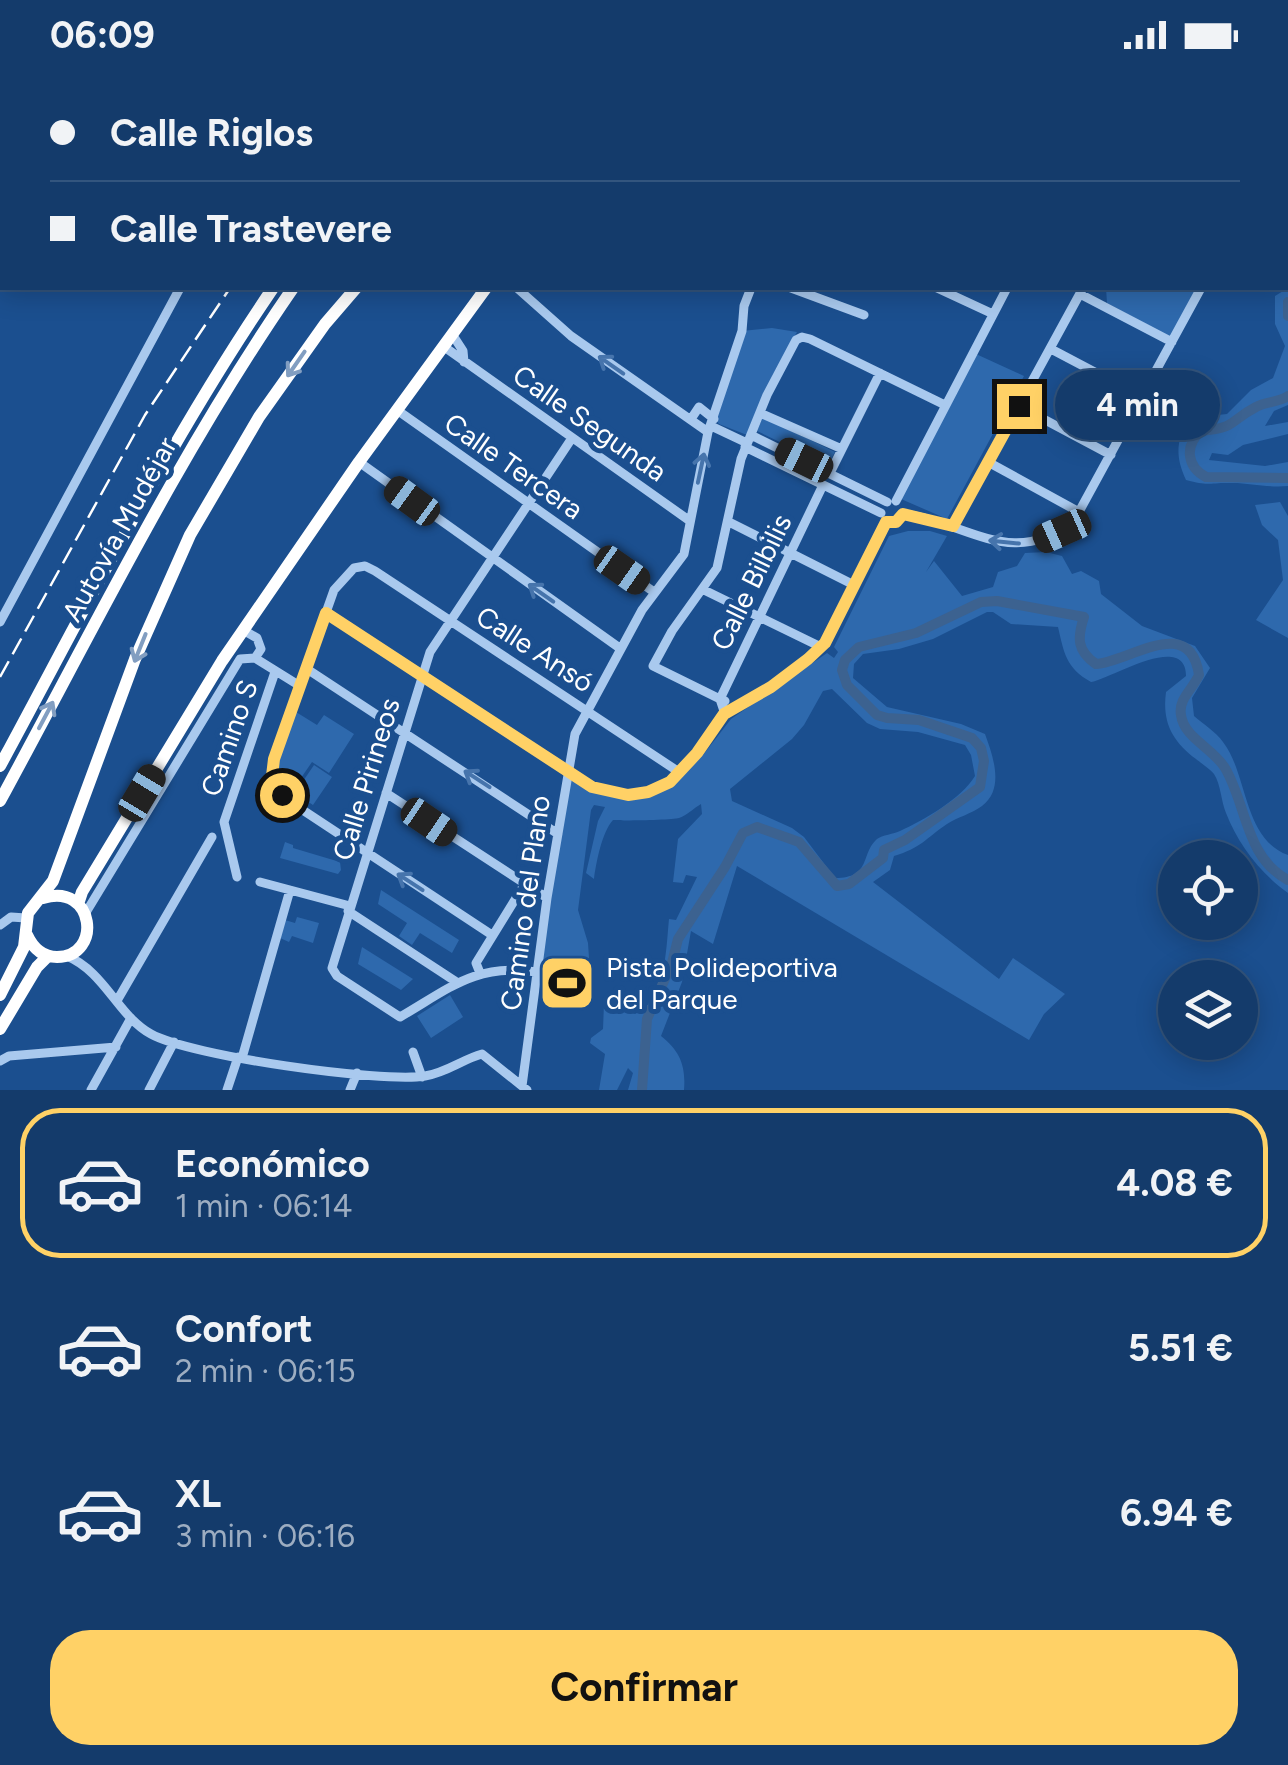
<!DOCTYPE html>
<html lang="es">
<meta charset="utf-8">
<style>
:root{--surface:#143b6b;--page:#1d4271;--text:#f1f3f6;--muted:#9dadc1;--line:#33557e;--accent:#ffd166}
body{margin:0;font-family:Figtree,sans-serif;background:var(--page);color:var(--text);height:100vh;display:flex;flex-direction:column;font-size:38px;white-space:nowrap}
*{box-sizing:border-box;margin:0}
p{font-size:32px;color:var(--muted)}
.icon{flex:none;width:55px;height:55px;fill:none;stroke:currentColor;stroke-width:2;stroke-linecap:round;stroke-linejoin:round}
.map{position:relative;height:1020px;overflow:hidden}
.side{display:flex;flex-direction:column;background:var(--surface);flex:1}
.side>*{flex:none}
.guide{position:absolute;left:0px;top:0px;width:1290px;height:220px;box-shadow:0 5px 25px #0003,0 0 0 2px var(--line);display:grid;align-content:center;height:220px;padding:0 50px;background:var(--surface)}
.tools{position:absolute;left:1158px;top:770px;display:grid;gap:20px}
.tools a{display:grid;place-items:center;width:100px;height:100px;border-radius:50%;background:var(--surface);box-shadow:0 5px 25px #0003,0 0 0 2px var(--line);font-size:50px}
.end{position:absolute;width:45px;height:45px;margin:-22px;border:12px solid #ffd166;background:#111;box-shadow:0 0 0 5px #111}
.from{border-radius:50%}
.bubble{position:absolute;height:70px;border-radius:35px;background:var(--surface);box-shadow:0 5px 25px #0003,0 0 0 2px var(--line);font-size:32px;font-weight:700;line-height:70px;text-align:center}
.car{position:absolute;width:30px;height:60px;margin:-30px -15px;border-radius:12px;box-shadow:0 0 8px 2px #0007;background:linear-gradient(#222 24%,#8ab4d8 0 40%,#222 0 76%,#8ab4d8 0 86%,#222 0)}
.guide b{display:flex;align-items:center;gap:35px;height:95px;font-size:38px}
.guide b+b{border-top:2px solid var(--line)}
.guide i{width:25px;height:25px;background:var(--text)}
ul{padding:18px 0 0;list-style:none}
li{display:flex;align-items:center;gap:30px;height:150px;margin:0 20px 15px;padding:0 30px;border:5px solid transparent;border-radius:40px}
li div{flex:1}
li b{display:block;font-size:38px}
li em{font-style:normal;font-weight:700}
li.on{border-color:var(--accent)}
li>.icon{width:90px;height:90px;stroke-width:1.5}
.cta{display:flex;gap:20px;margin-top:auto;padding:20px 50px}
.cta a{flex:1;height:115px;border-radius:40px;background:var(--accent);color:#111;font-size:40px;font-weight:700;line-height:115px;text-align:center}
.status{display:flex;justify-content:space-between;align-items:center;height:70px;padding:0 50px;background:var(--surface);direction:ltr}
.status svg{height:28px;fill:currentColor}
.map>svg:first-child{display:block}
</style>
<div class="status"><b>06:09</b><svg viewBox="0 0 49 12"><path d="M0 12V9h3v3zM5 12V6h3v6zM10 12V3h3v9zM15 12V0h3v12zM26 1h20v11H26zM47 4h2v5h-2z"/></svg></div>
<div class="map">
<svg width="1288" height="1020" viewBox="0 0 1288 1020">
<rect width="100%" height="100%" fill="#1b4f8f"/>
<!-- green -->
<path fill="#2e69ad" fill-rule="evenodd" d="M 1106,218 L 1197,218 L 1170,267 L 1107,233 Z
M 1288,218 L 1288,335 L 1274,341 L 1265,356 L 1288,352 L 1288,364 L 1243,375 L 1228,385 L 1212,383 L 1209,390 L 1265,396 L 1288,392 L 1288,416 C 1264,418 1248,412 1228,413 C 1207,413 1208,416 1186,410 C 1175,386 1176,371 1189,348 L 1227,344 L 1251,320 L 1273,308 L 1285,276 L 1275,254 L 1275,226 Z
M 772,258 L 797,262 L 773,305 L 747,365 L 719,354 L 715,349 L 742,261 Z
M 976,284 L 1024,306 L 947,449 L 901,429 Z
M 763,347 L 835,382 L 828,395 L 757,361 Z
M 1280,432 L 1288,446 L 1288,568 L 1256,550 L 1283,510 L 1278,470 L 1262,455 L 1255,435 Z
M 908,461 L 930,461 L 947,466 L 926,502 L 934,491 L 962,526 L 993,517 L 998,502 L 1017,496 L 1025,483 L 1046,482 L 1062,486 L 1072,504 L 1081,501 L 1099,511 L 1101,524 L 1142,556 L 1195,576 L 1210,598 L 1192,628 L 1194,646 C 1203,654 1216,662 1223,672 C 1248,704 1243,769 1288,785 L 1288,823 C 1260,803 1238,774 1226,743 C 1221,731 1221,715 1214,704 C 1210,699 1201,693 1196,689 C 1172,671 1162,652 1166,622 L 1186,606 C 1186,561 1112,608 1091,612 C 1066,598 1064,583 1058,557 L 1011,554 L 993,542 L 987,542 L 933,569 L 899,579 L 863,584 L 854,594 L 853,608 L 887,637 L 961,654 L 985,664 C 993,686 1005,719 982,736 C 971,744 958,747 947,754 C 925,769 921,778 894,786 L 890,800 L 873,812 L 999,909 L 1013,888 L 1065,924 L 1044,944 L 1029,970 L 737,796 L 713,874 L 691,861 L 682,912 L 661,966 C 680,981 686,996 684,1020 L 628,1020 L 633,1003 L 628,998 L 617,1020 L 599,1020 L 605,984 L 590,973 L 591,968 L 603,959 L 604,933 L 614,929 L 616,936 L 635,944 C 666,932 666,878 669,849 L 676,850 L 697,807 L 686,805 L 683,813 L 673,812 L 678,769 L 702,744 L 701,734 C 694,738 686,746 679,748 C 672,750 620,751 613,750 C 602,762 596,793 594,809 L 586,803 L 598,751 L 605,737 L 594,735 L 591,740 L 578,840 L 588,873 L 592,932 L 587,934 L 535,916 L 567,701 L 609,723 L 660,717 L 697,683 L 703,685 L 731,649 L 827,583 L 834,588 L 838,582 L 834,577 L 889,466 ZM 832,619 L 867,653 L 880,659 L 918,662 L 965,675 L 971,685 L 975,706 C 961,729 924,750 900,761 C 894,764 882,765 877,769 C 860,784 872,808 835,808 L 804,767 L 792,758 L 732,731 L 730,719 L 792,669 L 804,655 L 823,621 Z
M 296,642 L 317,655 L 324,645 L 354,664 L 329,703 L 312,692 L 292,721 L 291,728 C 264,700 284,674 296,642 Z
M 314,695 L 332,707 L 313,735 L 295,723 Z
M 285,772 L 293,775 L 293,778 L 340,792 L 341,800 L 338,804 L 280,788 Z
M 381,820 L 459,870 L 452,883 L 420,863 L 412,875 L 399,866 L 407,853 L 378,834 Z
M 297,847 L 319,853 L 313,873 L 292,866 L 289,872 L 280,868 L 285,850 L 295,853 Z
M 362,877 L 413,909 L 401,920 L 358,894 Z
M 450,925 L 463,947 L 431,968 L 417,946 Z"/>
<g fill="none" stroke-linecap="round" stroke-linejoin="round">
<!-- river -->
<path stroke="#3c6290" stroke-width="10" d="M 1288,232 L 1288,246
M 1288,326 C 1278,333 1266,331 1256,337 C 1229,351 1237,358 1201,361 C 1184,376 1187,397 1206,407 L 1288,408
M 642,1020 L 647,949 L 672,893 L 678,869 L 725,797 L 743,763 L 757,757 L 799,772 L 837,816 L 849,814 L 883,788 L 884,780 L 905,770 L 980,717 L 984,691 L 981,678 L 972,668 L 919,650 L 887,648 L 877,645 L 847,615 L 842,600 L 845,590 L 859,577 L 916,563 L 981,532 L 997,531 L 1084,547 C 1077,568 1077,581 1096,594 C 1129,592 1190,543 1199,605 C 1193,619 1178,629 1181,645 C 1184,668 1213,678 1225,698 C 1247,735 1245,787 1288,810"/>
<!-- minor -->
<path stroke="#a9c9ee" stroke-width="9" d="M 869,0 L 871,2
M 1033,0 L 1039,2
M 1233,0 L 1239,2
M 366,2 L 368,0
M 850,2 L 851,0
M 934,2 L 935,0
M 1019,2 L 1020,0
M 1089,2 L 1090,0
M 1161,2 L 1162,0
M 1288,21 L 1288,22
M 517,218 L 571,266 L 708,362
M 791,218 L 864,245
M 937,218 L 993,244
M 1080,224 L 1172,272
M 452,264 L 463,281 L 464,292
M 443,276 L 690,451
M 1051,279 L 1142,327
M 1019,336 L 1111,385
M 397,340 L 654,522
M 760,343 L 842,379
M 691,349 L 699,337 L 714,349
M 711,356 L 747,373
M 751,365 L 887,432
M 745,377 L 881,443
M 359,392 L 621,579
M 988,392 L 1079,442
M 830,403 L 880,303
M 896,431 L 1007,218
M 903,444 C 968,452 1011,500 1074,451 L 1201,218
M 729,452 L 854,515
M 953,456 L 1083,218
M 704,520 L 821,577
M 325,543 L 592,717 L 628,725 L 648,722 L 670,711 L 697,683 L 725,644 L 771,617 L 808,589 L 825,573 L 887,452
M 0,552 L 180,218
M 255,588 L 300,616
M 307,599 L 558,764
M 725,631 L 720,629 L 823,415
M 725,644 L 720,629 L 653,596 L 672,561 L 717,498 L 741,389 L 767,325 L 796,270 L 802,267 L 810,269 L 945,335
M 386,723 L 547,828
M 237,807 L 224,752 L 275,602
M 260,812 L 350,836
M 348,841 L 458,913
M 85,844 L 240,589 L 255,588 L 261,579 L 257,568 L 243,560
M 0,855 L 11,847 L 26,848
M 492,865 L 286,729 L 274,712 L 274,689 L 334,520 L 354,498 L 365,496 L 375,501 L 679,702
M 67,886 C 105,902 118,946 151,964 C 190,986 381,1013 425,1006 C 446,1003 463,989 482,984 L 527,1020
M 537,902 C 476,893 450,918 400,947 L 337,906 L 332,898 L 430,582 L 572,368
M 480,903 L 476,893 L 524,815
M 118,929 L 212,767
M 413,982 L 422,1007
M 242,988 L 290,820
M 0,991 L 9,986 L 116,977
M 522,1016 L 547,828 L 575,664 L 642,540 L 684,484 L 708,362 L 742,261 L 744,236 L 751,218
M 91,1020 L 131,948
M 149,1020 L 174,972
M 227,1020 L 238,987
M 350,1020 L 357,1003"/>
<!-- highway -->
<path stroke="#fff" stroke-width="12" d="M 458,2 L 461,0
M 482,2 L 484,0
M 581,2 L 584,0
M 672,2 L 674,0
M 0,696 C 87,535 170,369 273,218
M 0,731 C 94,558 181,380 293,218
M 78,834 L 82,822 L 222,591 L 359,392 L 486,218
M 27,865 C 33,878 42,887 57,887 C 103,887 95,812 43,828
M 0,925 L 24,877 L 28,843 L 53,811 L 135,589 L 190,465 L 259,347 L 325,254 L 356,218
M 0,959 L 37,897 L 48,886"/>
<!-- rail -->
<path stroke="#fff" stroke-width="2.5" stroke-dasharray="18 8" stroke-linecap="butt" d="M 404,2 L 406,0
M 0,607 L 145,345 L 230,218"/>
</g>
<!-- one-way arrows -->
<defs><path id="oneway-shaft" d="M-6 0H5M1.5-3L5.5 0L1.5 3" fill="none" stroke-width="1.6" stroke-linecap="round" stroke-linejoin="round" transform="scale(2.5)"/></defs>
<g stroke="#829ec1">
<use href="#oneway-shaft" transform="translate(296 294) rotate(125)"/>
<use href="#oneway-shaft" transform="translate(140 578) rotate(112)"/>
<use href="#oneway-shaft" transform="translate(46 645) rotate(-62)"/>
</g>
<g stroke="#4674ac">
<use href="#oneway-shaft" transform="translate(611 295) rotate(-145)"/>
<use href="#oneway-shaft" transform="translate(701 398) rotate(-78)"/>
<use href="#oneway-shaft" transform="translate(1004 472) rotate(-174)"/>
<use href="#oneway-shaft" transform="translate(541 523) rotate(-145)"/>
<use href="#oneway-shaft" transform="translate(477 709) rotate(-147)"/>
<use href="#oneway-shaft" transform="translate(410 812) rotate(-147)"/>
</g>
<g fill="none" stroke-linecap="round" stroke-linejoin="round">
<!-- route -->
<path stroke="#ffd166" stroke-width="12" d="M 282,725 L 272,706 L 274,689 L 326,543 L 592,717 L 628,725 L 648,722 L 670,712 L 697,683 L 724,644 L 771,617 L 808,589 L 825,573 L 886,452 L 896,452 L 903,444 L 953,456 L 1019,336"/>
</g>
<!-- icons -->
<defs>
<g id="stadium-square" transform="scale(2.875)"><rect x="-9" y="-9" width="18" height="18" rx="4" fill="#ffd166" stroke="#1b4f8f"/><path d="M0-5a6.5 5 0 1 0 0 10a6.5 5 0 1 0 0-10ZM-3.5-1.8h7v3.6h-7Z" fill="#111"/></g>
</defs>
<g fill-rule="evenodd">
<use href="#stadium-square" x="567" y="913"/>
</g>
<g text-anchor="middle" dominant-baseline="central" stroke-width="10" stroke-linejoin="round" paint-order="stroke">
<!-- street labels -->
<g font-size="28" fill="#fff" stroke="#1b4f8f">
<text transform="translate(590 353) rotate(35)">Calle Segunda</text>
<text transform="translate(514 396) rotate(35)">Calle Tercera</text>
<text transform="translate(119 459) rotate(-61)">Autovía Mudéjar</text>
<text transform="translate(751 512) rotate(-64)">Calle Bilbilis</text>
<text transform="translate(535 579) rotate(33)">Calle Ansó</text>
<text transform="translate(229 668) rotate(-71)">Camino S</text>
<text transform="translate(366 709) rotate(-73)">Calle Pirineos</text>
<text transform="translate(525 833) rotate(-82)">Camino del Plano</text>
</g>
<!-- poi labels -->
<g font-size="28" fill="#fff" stroke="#1b4f8f" text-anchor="start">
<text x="606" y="897">Pista Polideportiva<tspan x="606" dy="32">del Parque</tspan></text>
</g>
</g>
</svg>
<div class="tools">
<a><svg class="icon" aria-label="locate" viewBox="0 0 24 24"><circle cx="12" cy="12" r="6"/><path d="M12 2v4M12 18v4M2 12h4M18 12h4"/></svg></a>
<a><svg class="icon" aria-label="layers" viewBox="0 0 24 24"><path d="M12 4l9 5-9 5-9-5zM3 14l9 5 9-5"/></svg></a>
</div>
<i class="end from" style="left:282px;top:725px"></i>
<i class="end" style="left:1019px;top:336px"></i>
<div class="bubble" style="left:1055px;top:300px;width:165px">4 min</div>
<i class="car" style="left:804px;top:390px;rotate:296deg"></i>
<i class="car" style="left:412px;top:431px;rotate:306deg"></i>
<i class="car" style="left:1062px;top:461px;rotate:246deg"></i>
<i class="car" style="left:622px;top:500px;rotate:125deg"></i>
<i class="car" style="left:142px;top:723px;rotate:31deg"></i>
<i class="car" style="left:429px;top:752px;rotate:124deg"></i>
<div class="guide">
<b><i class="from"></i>Calle Riglos</b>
<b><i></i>Calle Trastevere</b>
</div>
</div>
<section class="side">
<ul>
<li class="on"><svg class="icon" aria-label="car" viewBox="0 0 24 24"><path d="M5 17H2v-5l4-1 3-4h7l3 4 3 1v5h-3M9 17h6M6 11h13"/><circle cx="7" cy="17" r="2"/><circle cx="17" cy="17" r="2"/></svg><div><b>Económico</b><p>1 min · 06:14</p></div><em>4.08 €</em></li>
<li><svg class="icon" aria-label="car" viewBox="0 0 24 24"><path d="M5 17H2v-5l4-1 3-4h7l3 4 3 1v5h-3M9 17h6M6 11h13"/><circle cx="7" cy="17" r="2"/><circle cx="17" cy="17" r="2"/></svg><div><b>Confort</b><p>2 min · 06:15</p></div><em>5.51 €</em></li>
<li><svg class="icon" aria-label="car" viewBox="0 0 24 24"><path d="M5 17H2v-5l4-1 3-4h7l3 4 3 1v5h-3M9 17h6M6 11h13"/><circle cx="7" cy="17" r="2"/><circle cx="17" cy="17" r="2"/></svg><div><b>XL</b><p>3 min · 06:16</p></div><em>6.94 €</em></li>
</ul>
<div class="cta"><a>Confirmar</a></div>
</section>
